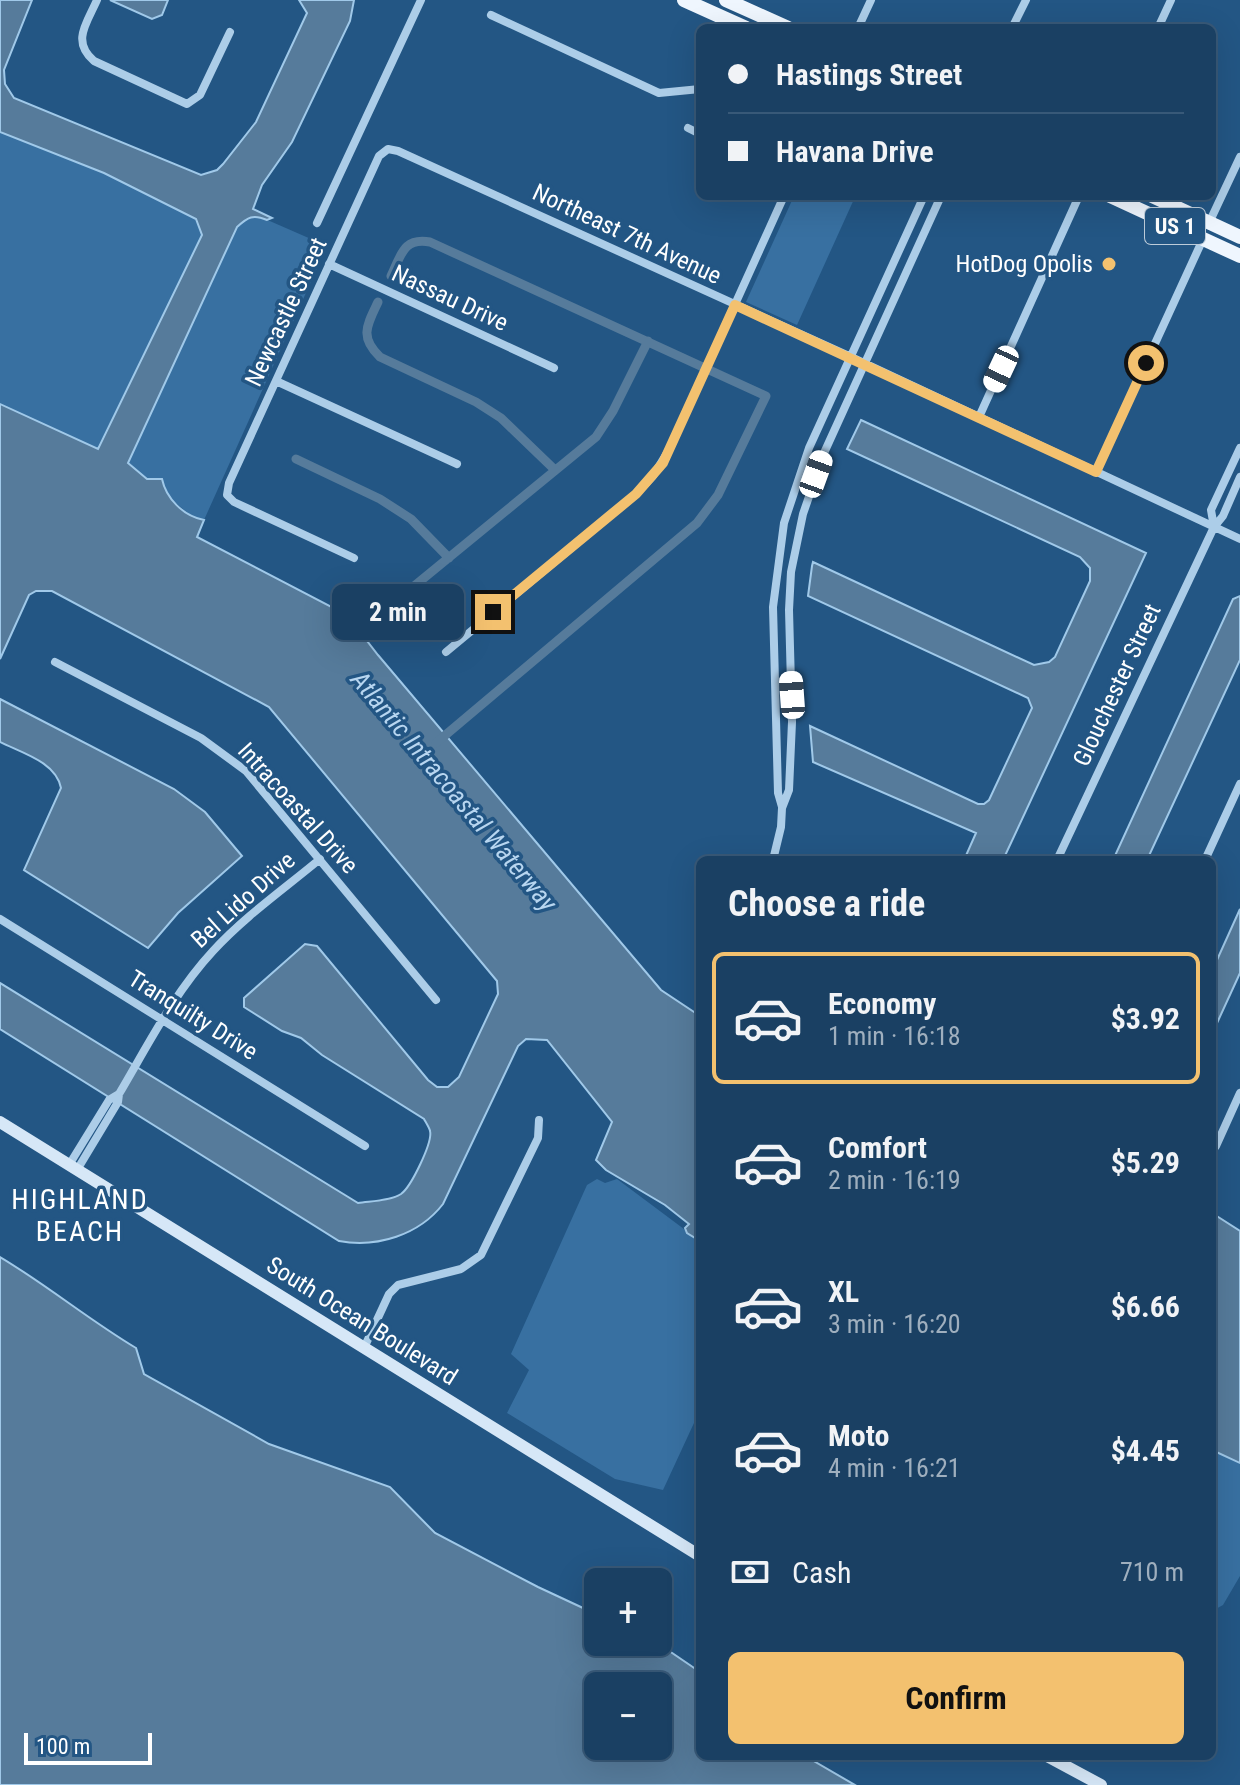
<!DOCTYPE html>
<meta charset="utf-8">
<style>
:root{--surface:#1a4063;--page:#274b6c;--text:#f1f3f6;--muted:#9fafbe;--line:#385978;--accent:#f3c16f}
body{margin:0;font-family:"Roboto Condensed",sans-serif;background:var(--page);color:var(--text);height:100vh;display:flex;flex-direction:column;font-size:30px;white-space:nowrap}
*{box-sizing:border-box;margin:0}
p{font-size:26px;color:var(--muted)}
.icon{flex:none;width:44px;height:44px;fill:none;stroke:currentColor;stroke-width:2;stroke-linecap:round;stroke-linejoin:round}
.map{position:relative;flex:1;overflow:hidden}
.panel{position:absolute;left:696px;top:856px;width:520px;height:904px;display:flex;flex-direction:column;background:var(--surface);border-radius:12px;box-shadow:0 8px 32px #0002,0 0 0 2px var(--line)}
.panel>*{flex:none}
.guide{position:absolute;left:696px;top:24px;width:520px;height:176px;border-radius:12px;box-shadow:0 8px 32px #0002,0 0 0 2px var(--line);display:grid;align-content:center;height:176px;padding:0 32px;background:var(--surface)}
.controls{position:absolute;left:584px;top:1568px;display:grid;gap:16px}
.controls a{display:grid;place-items:center;width:88px;height:88px;border-radius:12px;background:var(--surface);box-shadow:0 8px 32px #0002,0 0 0 2px var(--line);font-size:40px}
.scale{position:absolute;left:24px;bottom:20px;width:128px;box-sizing:border-box;padding-left:8px;border:4px solid #fff;border-top:0;font-size:22px;line-height:28px;white-space:nowrap;color:#fff;-webkit-text-stroke:6px #235684;paint-order:stroke}
.end{position:absolute;width:36px;height:36px;margin:-18px;border:10px solid #f3c16f;background:#111;box-shadow:0 0 0 4px #111}
.from{border-radius:50%}
.bubble{position:absolute;height:56px;border-radius:12px;background:var(--surface);box-shadow:0 8px 32px #0002,0 0 0 2px var(--line);font-size:26px;font-weight:700;line-height:56px;text-align:center}
.car{position:absolute;width:24px;height:48px;margin:-24px -12px;border-radius:10px;box-shadow:0 0 6px 2px #0007;background:linear-gradient(#fff 24%,#345 0 40%,#fff 0 76%,#345 0 86%,#fff 0)}
.guide b{display:flex;align-items:center;gap:28px;height:76px;font-size:30px}
.guide b+b{border-top:2px solid var(--line)}
.guide i{width:20px;height:20px;background:var(--text)}
ul{padding:0;list-style:none}
li{display:flex;align-items:center;gap:24px;height:132px;margin:0 16px 12px;padding:0 16px;border:4px solid transparent;border-radius:12px}
li div{flex:1}
li b{display:block;font-size:30px}
li em{font-style:normal;font-weight:700}
li.active{border-color:var(--accent)}
li>.icon{width:72px;height:72px;stroke-width:1.5}
h2{padding:0 32px;font-size:36px;line-height:96px}
.pay{display:flex;align-items:center;gap:20px;height:88px;padding:0 32px;font-size:30px}
.pay p{margin-inline-start:auto}
.button{display:flex;gap:16px;margin-top:auto;padding:16px 32px}
.button a{flex:1;height:92px;border-radius:12px;background:var(--accent);color:#111;font-size:32px;font-weight:700;line-height:92px;text-align:center}
.map>svg:first-child{display:block}
</style>
<div class="map">
<svg width="1240" height="1785" viewBox="0 0 1240 1785">
<rect width="100%" height="100%" fill="#235684"/>
<!-- green -->
<path fill="#3870a1" d="M 0,132 L 104,173 L 196,219 L 202,235 L 97,449 L 0,404 Z
M 794,196 L 855,197 L 797,325 L 746,302 Z
M 256,215 L 327,246 L 204,520 L 194,518 L 127,463 L 237,227 L 247,218 Z
M 597,1179 L 605,1183 L 617,1179 L 700,1241 L 700,1410 L 663,1490 L 615,1479 L 507,1413 L 529,1370 L 511,1354 L 587,1185 Z
M 1212,1450 L 1240,1463 L 1240,1576 L 1223,1605 L 1212,1611 Z"/>
<!-- water -->
<path fill="#567b9b" stroke="#a0c9e9" stroke-width="2" fill-rule="evenodd" d="M 0,0 L 32,0 L 4,70 L 5,84 L 14,98 L 201,175 L 217,170 L 223,164 L 256,122 L 307,13 L 299,0 L 354,0 L 350,21 L 292,142 L 262,185 L 253,209 L 272,218 L 267,220 C 253,214 248,217 237,227 L 128,463 L 147,479 L 162,479 C 166,498 183,516 204,520 L 197,537 L 347,615 L 378,655 L 661,990 L 700,1016 L 700,1241 L 687,1233 L 685,1228 L 689,1224 L 665,1205 L 606,1170 L 596,1160 L 612,1122 L 547,1040 L 526,1039 L 518,1046 L 443,1204 C 419,1235 377,1248 339,1241 L 0,1029 L 0,983 L 358,1203 C 371,1201 390,1201 401,1194 C 411,1187 433,1142 430,1131 C 430,1129 425,1121 424,1119 L 322,1055 L 301,1038 L 282,1031 L 244,1007 L 244,998 L 305,944 L 317,946 L 428,1080 L 437,1087 L 448,1087 L 459,1077 L 498,994 L 497,981 L 269,707 L 52,591 L 36,591 L 29,595 L 0,659 L 0,404 L 98,449 L 202,235 L 196,219 L 104,173 L 0,132 Z
M 110,0 L 168,0 L 162,15 L 152,19 Z
M 861,420 L 1146,553 L 1003,860 L 964,860 L 976,833 L 813,762 L 810,726 L 978,804 L 984,804 L 989,800 L 1032,708 L 1028,698 L 808,596 L 812,566 L 813,562 L 1034,665 L 1049,662 L 1055,657 L 1090,581 L 1090,568 L 1080,557 L 847,449 Z
M 1240,596 L 1240,660 L 1147,860 L 1113,860 L 1233,599 Z
M 0,699 L 174,789 L 205,812 L 242,856 L 178,913 L 148,948 L 24,870 L 61,788 C 56,762 22,753 0,742 Z
M 1240,909 L 1240,973 L 1212,1034 L 1212,971 Z
M 1212,1213 L 1240,1231 L 1240,1463 L 1212,1450 Z
M 0,1257 C 47,1285 89,1320 136,1348 L 144,1374 L 269,1444 L 390,1487 L 435,1533 L 538,1587 L 598,1615 L 598,1642 L 656,1642 L 700,1672 L 700,1756 L 805,1756 L 855,1785 L 0,1785 ZM 598,1686 L 658,1686 L 658,1746 L 598,1746 Z"/>
<g fill="none" stroke-linecap="round" stroke-linejoin="round">
<!-- canal -->
<path stroke="#567b9b" stroke-width="9" d="M 391,276 C 401,256 403,237 430,242 L 766,396 L 718,495 L 697,523 L 436,743
M 378,302 C 367,325 359,337 380,357 L 476,402 L 501,418 L 555,470
M 296,459 L 380,499 L 411,519 L 449,558
M 352,637 L 596,437 L 613,411 L 648,341"/>
<!-- street -->
<path stroke="#accde8" stroke-width="8" d="M 97,0 C 87,23 71,41 94,61 L 187,104 L 200,95 L 230,32
M 491,15 L 659,93 L 700,89
M 858,28 L 871,0
M 1012,28 L 1026,0
M 1158,28 L 1171,0
M 688,128 L 700,134
M 317,223 L 421,0
M 1209,223 L 1240,157
M 329,264 L 554,368
M 276,381 L 457,464
M 979,417 L 1079,196
M 1240,448 L 1211,510 L 1214,527 L 1223,516 L 1240,477
M 1096,472 L 1203,239
M 354,558 L 234,502 L 227,495 L 229,483 L 379,156 L 388,149 L 398,151 L 851,357 L 1240,539
M 446,652 L 636,494 L 653,476 L 670,448 L 784,196
M 55,662 L 201,738 L 246,771 L 436,1000
M 782,807 L 778,793 L 773,607 L 784,523 L 809,448 L 924,196
M 773,860 L 781,827 L 782,808 L 789,790 L 792,722 L 789,610 L 791,572 L 803,514 L 824,453 L 941,196
M 1057,860 L 1214,527
M 1205,860 L 1240,784
M 0,919 L 365,1146
M 700,978 L 700,987
M 1216,1146 L 1240,1093
M 69,1165 L 109,1100 L 119,1094 C 148,1045 174,993 213,951 C 244,917 284,889 320,859
M 77,1170 L 118,1102 L 119,1094
M 364,1348 L 389,1294 L 398,1285 L 461,1269 L 481,1255 L 538,1138 L 539,1120"/>
<!-- secondary -->
<path stroke="#d6e7f7" stroke-width="12" d="M 0,1122 L 700,1556
M 1047,1756 L 1101,1785"/>
<!-- primary -->
<path stroke="#eff6fe" stroke-width="14" d="M 684,0 L 746,28
M 726,0 L 788,28
M 1110,196 L 1240,256
M 1152,196 L 1240,237"/>
</g>
<g fill="none" stroke-linecap="round" stroke-linejoin="round">
<!-- route -->
<path stroke="#f3c16f" stroke-width="10" d="M 493,612 L 636,494 L 663,463 L 735,305 L 1096,472 L 1146,363"/>
</g>
<!-- markers -->
<circle fill="#f3c16f" stroke="#235684" stroke-width="3" cx="1109" cy="264" r="8"/>
<g text-anchor="middle" dominant-baseline="central" stroke-width="7" stroke-linejoin="round" paint-order="stroke">
<!-- shield labels -->
<rect fill="#235684" stroke="#bdccda" stroke-width="2" x="1145" y="208" width="60" height="36" rx="6"/>
<g font-size="22" font-weight="bold" fill="#fff">
<text x="1175" y="226">US 1</text>
</g>
<!-- street labels -->
<g font-size="24" fill="#fff" stroke="#235684">
<text transform="translate(627 234) rotate(25)">Northeast 7th Avenue</text>
<text transform="translate(450 298) rotate(25)">Nassau Drive</text>
<text transform="translate(286 312) rotate(-65)">Newcastle Street</text>
<text transform="translate(1117 685) rotate(-65)">Glouchester Street</text>
<text transform="translate(298 808) rotate(48)">Intracoastal Drive</text>
<text transform="translate(243 900) rotate(-42)">Bel Lido Drive</text>
<text transform="translate(193 1015) rotate(32)">Tranquilty Drive</text>
<text transform="translate(362 1321) rotate(32)">South Ocean Boulevard</text>
</g>
<!-- poi labels -->
<g font-size="24" fill="#fff" stroke="#235684" text-anchor="end">
<text x="1093" y="264">HotDog Opolis</text>
</g>
<!-- water labels -->
<g font-size="26" font-style="italic" fill="#b8d6f0" stroke="#235684">
<text transform="translate(454 791) rotate(50)">Atlantic Intracoastal Waterway</text>
</g>
<!-- quarter labels -->
<g font-size="28" letter-spacing="2" fill="#fff" stroke="#235684">
<text x="80" y="1199">HIGHLAND<tspan x="80" dy="32">BEACH</tspan></text>
</g>
</g>
</svg>
<div class="controls">
<a>+</a>
<a>−</a>
</div>
<div class="scale">100 m</div>
<i class="end from" style="left:1146px;top:363px"></i>
<i class="end" style="left:493px;top:612px"></i>
<div class="bubble" style="left:332px;top:584px;width:132px">2 min</div>
<i class="car" style="left:1001px;top:369px;rotate:205deg"></i>
<i class="car" style="left:816px;top:474px;rotate:20deg"></i>
<i class="car" style="left:792px;top:695px;rotate:356deg"></i>
<div class="guide">
<b><i class="from"></i>Hastings Street</b>
<b><i></i>Havana Drive</b>
</div>
<section class="panel">
<h2>Choose a ride</h2>
<ul>
<li class="active"><svg class="icon" aria-label="car" viewBox="0 0 24 24"><path d="M5 17H2v-5l4-1 3-4h7l3 4 3 1v5h-3M9 17h6M6 11h13"/><circle cx="7" cy="17" r="2"/><circle cx="17" cy="17" r="2"/></svg><div><b>Economy</b><p>1 min · 16:18</p></div><em>$3.92</em></li>
<li><svg class="icon" aria-label="car" viewBox="0 0 24 24"><path d="M5 17H2v-5l4-1 3-4h7l3 4 3 1v5h-3M9 17h6M6 11h13"/><circle cx="7" cy="17" r="2"/><circle cx="17" cy="17" r="2"/></svg><div><b>Comfort</b><p>2 min · 16:19</p></div><em>$5.29</em></li>
<li><svg class="icon" aria-label="car" viewBox="0 0 24 24"><path d="M5 17H2v-5l4-1 3-4h7l3 4 3 1v5h-3M9 17h6M6 11h13"/><circle cx="7" cy="17" r="2"/><circle cx="17" cy="17" r="2"/></svg><div><b>XL</b><p>3 min · 16:20</p></div><em>$6.66</em></li>
<li><svg class="icon" aria-label="car" viewBox="0 0 24 24"><path d="M5 17H2v-5l4-1 3-4h7l3 4 3 1v5h-3M9 17h6M6 11h13"/><circle cx="7" cy="17" r="2"/><circle cx="17" cy="17" r="2"/></svg><div><b>Moto</b><p>4 min · 16:21</p></div><em>$4.45</em></li>
</ul>
<div class="pay"><svg class="icon" aria-label="cash" viewBox="0 0 24 24"><path d="M3 7h18v10H3z"/><circle cx="12" cy="12" r="2"/></svg>Cash<p>710 m</p></div>
<div class="button"><a>Confirm</a></div>
</section>
</div>
